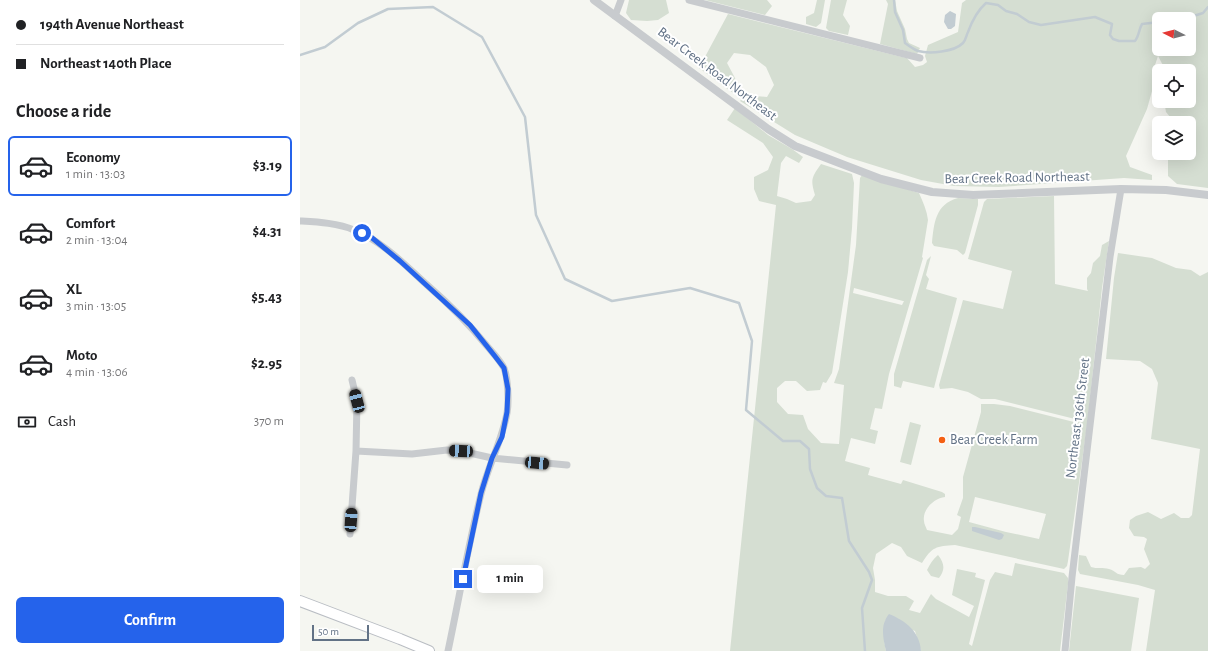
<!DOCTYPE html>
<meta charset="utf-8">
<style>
:root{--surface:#fff;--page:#f6f6f6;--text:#202124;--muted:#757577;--line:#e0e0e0;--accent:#2563eb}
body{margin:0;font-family:"Alegreya Sans",sans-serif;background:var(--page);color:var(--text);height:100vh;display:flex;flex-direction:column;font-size:15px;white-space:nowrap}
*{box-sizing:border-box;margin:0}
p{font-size:13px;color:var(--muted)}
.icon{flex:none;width:22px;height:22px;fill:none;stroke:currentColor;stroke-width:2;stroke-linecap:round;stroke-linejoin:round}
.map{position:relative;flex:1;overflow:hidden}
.side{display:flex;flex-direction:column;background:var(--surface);width:300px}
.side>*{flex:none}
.top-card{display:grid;align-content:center;height:88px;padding:0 16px;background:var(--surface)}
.needle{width:26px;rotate:276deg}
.buttons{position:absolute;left:852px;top:12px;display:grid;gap:8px}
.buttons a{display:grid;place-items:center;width:44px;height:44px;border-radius:6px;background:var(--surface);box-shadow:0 4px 16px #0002;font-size:20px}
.scale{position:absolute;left:12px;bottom:10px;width:57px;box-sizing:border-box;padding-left:4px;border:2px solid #627286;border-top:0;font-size:11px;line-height:14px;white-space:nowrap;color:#627286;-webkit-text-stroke:3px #fff;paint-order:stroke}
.end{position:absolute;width:18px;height:18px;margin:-9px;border:5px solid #2563eb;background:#fff;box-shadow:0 0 0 2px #fff}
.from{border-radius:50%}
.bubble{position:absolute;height:28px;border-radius:6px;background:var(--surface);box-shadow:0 4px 16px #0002;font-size:13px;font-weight:700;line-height:28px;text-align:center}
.car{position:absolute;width:12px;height:24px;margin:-12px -6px;border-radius:5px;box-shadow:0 0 3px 1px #0007;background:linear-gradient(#222 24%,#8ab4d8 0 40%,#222 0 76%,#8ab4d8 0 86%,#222 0)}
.top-card b{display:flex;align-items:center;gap:14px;height:38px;font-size:15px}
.top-card b+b{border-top:1px solid var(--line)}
.top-card i{width:10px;height:10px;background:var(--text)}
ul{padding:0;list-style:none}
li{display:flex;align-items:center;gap:12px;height:60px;margin:0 8px 6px;padding:0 8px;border:2px solid transparent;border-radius:6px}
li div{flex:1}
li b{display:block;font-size:15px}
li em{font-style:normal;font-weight:700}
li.current{border-color:var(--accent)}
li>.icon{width:36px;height:36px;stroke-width:1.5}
h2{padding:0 16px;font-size:18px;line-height:48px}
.pay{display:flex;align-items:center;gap:10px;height:44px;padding:0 16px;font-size:15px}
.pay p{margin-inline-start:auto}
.action{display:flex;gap:8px;margin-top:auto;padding:8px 16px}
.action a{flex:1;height:46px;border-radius:6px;background:var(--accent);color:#fff;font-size:16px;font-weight:700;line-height:46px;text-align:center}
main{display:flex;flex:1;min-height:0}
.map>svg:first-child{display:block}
</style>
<main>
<section class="side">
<div class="top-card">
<b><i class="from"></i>194th Avenue Northeast</b>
<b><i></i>Northeast 140th Place</b>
</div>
<h2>Choose a ride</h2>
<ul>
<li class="current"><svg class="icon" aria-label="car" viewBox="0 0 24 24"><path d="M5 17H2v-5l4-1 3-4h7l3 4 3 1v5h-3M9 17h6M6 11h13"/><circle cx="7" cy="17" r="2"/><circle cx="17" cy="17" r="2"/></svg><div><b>Economy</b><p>1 min · 13:03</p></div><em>$3.19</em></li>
<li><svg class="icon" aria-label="car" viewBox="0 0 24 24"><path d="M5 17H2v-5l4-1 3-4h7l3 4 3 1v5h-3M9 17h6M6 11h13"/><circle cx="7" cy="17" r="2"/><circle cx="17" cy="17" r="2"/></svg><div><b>Comfort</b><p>2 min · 13:04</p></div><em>$4.31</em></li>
<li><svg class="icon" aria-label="car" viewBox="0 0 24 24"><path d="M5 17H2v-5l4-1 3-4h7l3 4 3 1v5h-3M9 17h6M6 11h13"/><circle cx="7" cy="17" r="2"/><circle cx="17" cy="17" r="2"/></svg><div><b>XL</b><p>3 min · 13:05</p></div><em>$5.43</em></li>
<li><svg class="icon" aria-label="car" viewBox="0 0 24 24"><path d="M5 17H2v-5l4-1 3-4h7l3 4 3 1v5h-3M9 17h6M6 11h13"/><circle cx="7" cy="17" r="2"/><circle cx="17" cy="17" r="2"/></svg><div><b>Moto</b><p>4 min · 13:06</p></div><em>$2.95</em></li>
</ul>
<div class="pay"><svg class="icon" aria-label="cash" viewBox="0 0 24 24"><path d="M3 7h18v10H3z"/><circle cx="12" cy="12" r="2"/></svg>Cash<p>370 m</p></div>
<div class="action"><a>Confirm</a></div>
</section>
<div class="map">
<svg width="908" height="651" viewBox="0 0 908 651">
<rect width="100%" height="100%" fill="#f5f6f1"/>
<!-- green -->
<path fill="#d5ded2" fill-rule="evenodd" d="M 329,0 L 366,0 L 369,13 L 358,20 L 347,21 L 331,20 L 326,13 Z
M 405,0 L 467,0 L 472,6 L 465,15 Z
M 517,0 L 525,0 L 521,23 L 516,27 L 506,24 L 506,17 L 514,13 Z
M 531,0 L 547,0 L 543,15 L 550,26 L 548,35 L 529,31 L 526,28 Z
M 586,0 L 595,0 L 597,11 L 605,29 L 607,39 L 609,43 L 620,48 L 617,54 L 580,44 L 588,4 Z
M 666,0 L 908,0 L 908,188 L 877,184 L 868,176 L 868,160 L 877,153 L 889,153 L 889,123 L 875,123 L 866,112 L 864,101 L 889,101 L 889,71 L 866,71 L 858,56 L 854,68 L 854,84 L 847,109 L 826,156 L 830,167 L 852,175 L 852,180 L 824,178 L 699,187 L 654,186 L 621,180 L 547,157 L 495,135 L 440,101 L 445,95 L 467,97 L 474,85 L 466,67 L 450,55 L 434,53 L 427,63 L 435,78 L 437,86 L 433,93 L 399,68 L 428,14 L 602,57 L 607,58 L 615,67 L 623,65 L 627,62 L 625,56 L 628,45 L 658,32 L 662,3 ZM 859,19 L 889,19 L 889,49 L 859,49 Z
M 435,108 L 468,135 L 492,149 L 503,157 L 499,163 L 486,156 L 481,163 L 477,196 L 487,199 L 496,203 L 511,201 L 515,195 C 510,179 512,177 521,164 L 552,174 L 554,183 L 552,228 L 548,272 L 532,373 L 526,383 L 523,382 L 520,390 L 507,391 L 496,381 L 485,381 L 477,388 L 477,402 L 488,414 L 503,415 L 508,429 L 521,443 L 539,444 L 544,385 L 534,383 L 539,369 L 556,245 L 560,178 L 562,175 L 619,193 C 623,202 627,211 628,220 L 622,257 L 623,258 L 589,374 L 582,409 L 575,408 L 570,429 L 578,431 L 575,444 L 551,438 L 545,461 L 570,468 L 568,475 L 601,484 L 603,480 L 642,492 L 645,494 L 645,497 C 635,498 622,509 624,521 C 624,524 626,527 627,530 L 652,535 L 658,529 L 661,517 L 657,515 L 663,498 L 663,477 L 681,412 L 681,404 L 694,404 L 710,406 L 778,423 L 779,420 L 695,399 L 681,399 L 668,392 L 652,388 L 640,389 L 639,385 L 663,300 L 703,309 L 712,271 L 668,259 L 684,202 L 687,199 L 754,196 L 755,284 L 788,291 L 787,289 L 787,278 L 791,273 L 793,263 L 800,256 L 802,245 L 809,241 L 802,288 L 787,426 L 768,561 L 767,566 L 764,569 L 655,545 C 636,546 632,547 622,563 L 607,556 L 601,547 L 592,543 L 576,554 L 573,568 L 575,580 L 575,592 L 588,596 L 606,596 L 614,601 L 609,610 L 620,613 L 631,594 L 636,599 L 669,617 L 674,606 L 652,595 L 657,569 L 676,573 L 675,577 L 685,580 L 669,644 L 672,646 L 690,580 L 695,572 L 712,576 L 715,563 L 764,573 L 768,578 L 768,584 L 760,651 L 621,651 L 615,631 L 585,620 L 584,640 L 586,651 L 430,651 L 476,205 L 459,201 L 454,189 L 454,177 L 468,170 L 473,157 L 463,143 L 427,120 ZM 554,288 L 603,301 L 604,301 L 602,305 L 553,293 ZM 675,497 L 746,514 L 739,539 L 706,532 L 669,522 Z
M 658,198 L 678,199 L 678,205 L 665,253 L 663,255 L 657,250 L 634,246 L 632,243 C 634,224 635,204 658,198 Z
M 818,253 L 852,258 L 876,268 L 891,270 L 900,276 L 908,272 L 908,651 L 846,651 L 855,590 L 838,585 L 780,574 L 778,570 L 779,555 L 786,556 L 791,567 C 797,569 803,567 809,569 C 816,571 816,575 824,575 L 829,568 L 841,567 L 845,569 L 850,564 L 844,549 L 847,539 L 844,537 L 834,536 L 829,528 L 830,520 L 836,516 L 848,512 L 861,519 L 874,513 L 881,518 L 889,518 L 892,515 L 900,449 L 851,439 L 858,383 L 852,369 L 840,361 L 806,359 L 814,278 Z
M 631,256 L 626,275 L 629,279 L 626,289 L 657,298 L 634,388 L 603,381 L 601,388 L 594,386 L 594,374 L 627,260 Z
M 610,422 L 621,425 L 611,465 L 600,462 Z
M 638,555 C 645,564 645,570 639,578 L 631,576 L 627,570 C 630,564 633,559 638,555 Z
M 776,586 L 839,598 L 831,651 L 769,651 Z"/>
<!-- water -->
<path fill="#c2ccd2" d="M 650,11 L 656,14 L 655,26 L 651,29 L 648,29 L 644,22 L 645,15 Z
M 672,527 L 675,527 L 701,533 L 704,535 L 702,539 L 699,540 L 672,531 Z
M 589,614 C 606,621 620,632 621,651 L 586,651 C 583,638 580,625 589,614 Z"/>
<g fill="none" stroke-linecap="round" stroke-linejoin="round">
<!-- stream -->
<path stroke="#c2ccd2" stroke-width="2.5" d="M 594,0 L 595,12 L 603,30 L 605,43 C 609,46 613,49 618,51 C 630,54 654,52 663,43 C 666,40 666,36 668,32 C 672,21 677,11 686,3 L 698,5 L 706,11 L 717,14 L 729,22 L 741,25 L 795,17 L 812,24 L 810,35 L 813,39 L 819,41 L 835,41 C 839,36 839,29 842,24 L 859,22
M 884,19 L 903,13 L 908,7
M 0,55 L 25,47 L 58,23 L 88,9 L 133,7 L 182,37 L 225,117 L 236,215 L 265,279 L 312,301 L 390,288 L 439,303 L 452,341 L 446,410 L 483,441 L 500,441 L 509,449 L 510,469 L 517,488 L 526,496 L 542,498 L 549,541 L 569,572 L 572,580 L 562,608 L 565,651"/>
<!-- secondary casing -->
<g stroke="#b9bdc3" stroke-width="12">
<path id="secondary" d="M 0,601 L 100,639 L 129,651"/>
</g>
<!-- minor -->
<path stroke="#c8cbce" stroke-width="7" d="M 389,0 L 620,58
M 315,16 L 321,0
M 0,221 C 17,222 38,223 54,230 C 82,241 104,264 126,284 C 148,303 169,324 187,346 C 193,353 200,360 204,368 C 208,378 209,403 207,413 C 202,441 188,466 181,494 C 168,546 159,599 148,651
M 56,451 L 112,454 L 147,450 L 161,451 L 192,458 L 267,465
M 50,534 L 56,451 L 57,401 L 52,380
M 765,651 L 772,577 L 810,257 L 821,189"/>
<!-- tertiary -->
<path stroke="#c8cbce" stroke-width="8" d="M 294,0 L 468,129 L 495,146 L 534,161 L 581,179 L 632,192 L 673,195 L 821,189 L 866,190 L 908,195"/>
<!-- secondary -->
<use href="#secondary" stroke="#fff" stroke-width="10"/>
</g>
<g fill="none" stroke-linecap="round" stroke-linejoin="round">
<!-- route -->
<path stroke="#2563eb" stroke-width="5" d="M 62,233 L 71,237 L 100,261 L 170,325 L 194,355 L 204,368 L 208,389 L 207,412 L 202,437 L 192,458 L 181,493 L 163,579"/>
</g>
<!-- markers -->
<circle fill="#f46013" stroke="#fff" stroke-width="1.5" cx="642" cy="440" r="4"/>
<g text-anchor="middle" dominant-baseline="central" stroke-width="4" stroke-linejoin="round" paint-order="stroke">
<!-- street labels -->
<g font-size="14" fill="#627286" stroke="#fff">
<text transform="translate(417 74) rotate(37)">Bear Creek Road Northeast</text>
<text transform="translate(717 178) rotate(-1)">Bear Creek Road Northeast</text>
<text transform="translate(778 418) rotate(-83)">Northeast 136th Street</text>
</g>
<!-- poi labels -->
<g font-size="14" fill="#627286" stroke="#fff" text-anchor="start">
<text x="650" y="440">Bear Creek Farm</text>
</g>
</g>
</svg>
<div class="buttons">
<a><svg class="needle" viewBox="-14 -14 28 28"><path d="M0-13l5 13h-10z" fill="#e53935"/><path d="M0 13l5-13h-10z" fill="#757577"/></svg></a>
<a><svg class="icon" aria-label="locate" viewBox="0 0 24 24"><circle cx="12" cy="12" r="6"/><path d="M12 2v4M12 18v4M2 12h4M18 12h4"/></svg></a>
<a><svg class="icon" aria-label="layers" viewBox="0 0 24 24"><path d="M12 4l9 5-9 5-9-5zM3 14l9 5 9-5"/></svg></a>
</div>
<div class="scale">50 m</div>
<i class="end from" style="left:62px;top:233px"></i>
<i class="end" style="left:163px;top:579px"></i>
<div class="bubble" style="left:177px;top:565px;width:66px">1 min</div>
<i class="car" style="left:57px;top:401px;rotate:345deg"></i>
<i class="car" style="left:161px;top:451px;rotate:273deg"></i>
<i class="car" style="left:237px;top:463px;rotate:95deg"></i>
<i class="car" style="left:51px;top:520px;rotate:4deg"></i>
</div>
</main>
